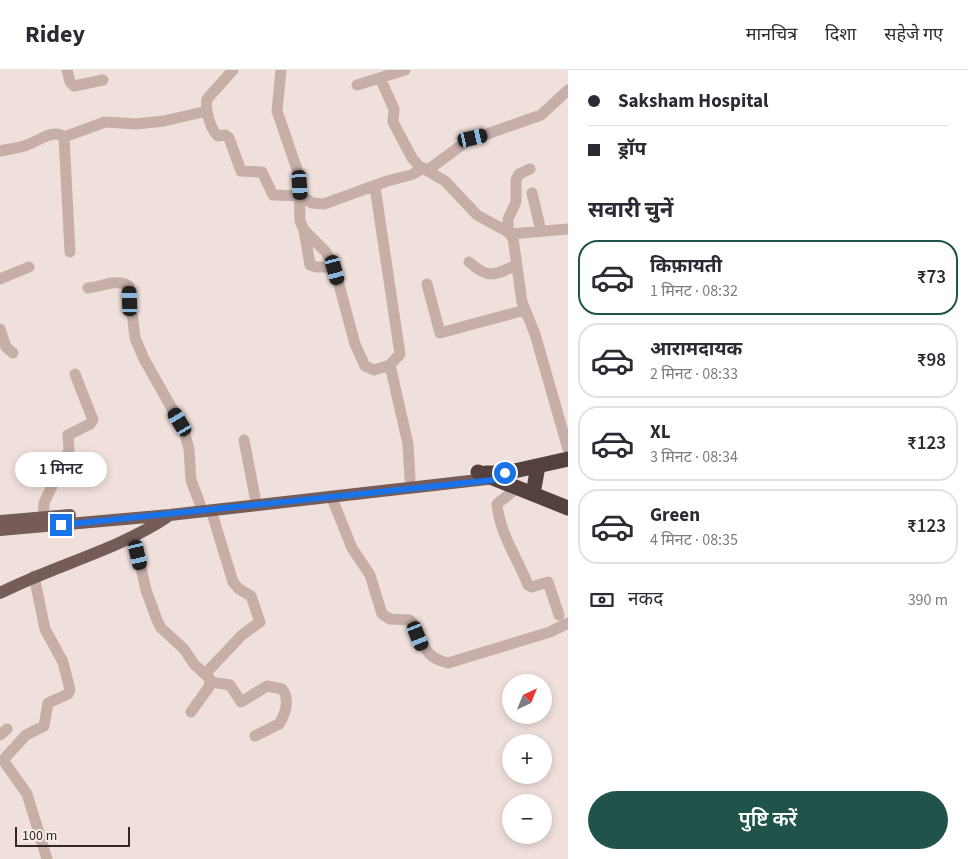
<!DOCTYPE html>
<html lang="hi">
<meta charset="utf-8">
<style>
:root{--surface:#fff;--page:#f7f7f7;--text:#2b2b33;--muted:#7c7c81;--line:#e1e1e2;--accent:#205349}
body{margin:0;font-family:"Source Sans 3","Noto Sans Devanagari",sans-serif;background:var(--page);color:var(--text);height:100vh;display:flex;flex-direction:column;font-size:19px;white-space:nowrap}
*{box-sizing:border-box;margin:0}
p{font-size:16px;color:var(--muted)}
.icon{flex:none;width:28px;height:28px;fill:none;stroke:currentColor;stroke-width:2;stroke-linecap:round;stroke-linejoin:round}
.map{position:relative;flex:1;overflow:hidden}
.drawer{display:flex;flex-direction:column;background:var(--surface);width:400px}
.drawer>*{flex:none}
.hud{display:grid;align-content:center;height:110px;padding:0 20px;background:var(--surface)}
.needle{width:32px;rotate:43deg}
.controls{position:absolute;left:502px;top:604px;display:grid;gap:10px}
.controls a{display:grid;place-items:center;width:50px;height:50px;border-radius:50%;background:var(--surface);box-shadow:0 2px 8px #0003;font-size:25px}
.scale{position:absolute;left:15px;bottom:12px;width:115px;box-sizing:border-box;padding-left:5px;border:2px solid #342827;border-top:0;font-size:14px;line-height:18px;white-space:nowrap;color:#342827;-webkit-text-stroke:4px #f8ece7;paint-order:stroke}
.end{position:absolute;width:22px;height:22px;margin:-11px;border:6px solid #1a73e8;background:#fff;box-shadow:0 0 0 2px #fff}
.from{border-radius:50%}
.bubble{position:absolute;height:35px;border-radius:18px;background:var(--surface);box-shadow:0 2px 8px #0003;font-size:16px;font-weight:600;line-height:35px;text-align:center}
.car{position:absolute;width:15px;height:30px;margin:-15px -8px;border-radius:6px;box-shadow:0 0 4px 1px #0007;background:linear-gradient(#222 24%,#8ab4d8 0 40%,#222 0 76%,#8ab4d8 0 86%,#222 0)}
.hud b{display:flex;align-items:center;gap:18px;height:48px;font-size:19px}
.hud b+b{border-top:1px solid var(--line)}
.hud i{width:12px;height:12px;background:var(--text)}
ul{padding:0;list-style:none}
li{display:flex;align-items:center;gap:15px;height:75px;margin:0 10px 8px;padding:0 10px;border:2px solid var(--line);border-radius:20px}
li div{flex:1}
li b{display:block;font-size:19px}
li em{font-style:normal;font-weight:600}
li.active{border-color:var(--accent)}
li>.icon{width:45px;height:45px;stroke-width:1.5}
h2{padding:0 20px;font-size:22px;line-height:60px}
.pay{display:flex;align-items:center;gap:12px;height:55px;padding:0 20px;font-size:19px}
.pay p{margin-inline-start:auto}
.primary-button{display:flex;gap:10px;margin-top:auto;padding:10px 20px}
.primary-button a{flex:1;height:58px;border-radius:30px;background:var(--accent);color:#fff;font-size:20px;font-weight:600;line-height:58px;text-align:center}
header{display:flex;align-items:center;gap:30px;box-sizing:border-box;height:70px;padding:0 25px;background:var(--surface);border-bottom:1px solid var(--line)}
header strong{font-size:24px}
nav{display:flex;gap:28px;margin-inline-start:auto;font-size:18px}
main{display:flex;flex:1;min-height:0}
.map>svg:first-child{display:block}
</style>
<header>
<strong>Ridey</strong>
<nav><a>मानचित्र</a><a>दिशा</a><a>सहेजे गए</a></nav>
</header>
<main>
<div class="map">
<svg width="568" height="789" viewBox="0 0 568 789">
<rect width="100%" height="100%" fill="#f0e0db"/>
<g fill="none" stroke-linecap="round" stroke-linejoin="round">
<!-- minor -->
<path stroke="#c7aea8" stroke-width="11" d="M 67,0 L 70,12 L 74,16 L 103,10
M 233,0 L 207,29 C 205,40 210,59 218,66 L 225,65 L 229,68 L 241,101 L 262,102 L 273,125 L 301,126 L 312,133 L 324,134 L 387,111 L 411,105 L 424,98
M 281,0 L 277,41 L 299,105 L 300,151 L 304,160 L 326,182 L 335,200 L 355,274 L 365,296 L 374,300 L 390,295
M 380,8 L 394,39 L 393,52 L 412,88 L 419,96 L 445,111 L 477,145 L 508,162 L 513,168 L 522,232 L 535,264 L 568,379
M 357,15 L 405,0
M 64,67 L 105,52 L 136,54 L 164,51 L 207,41
M 0,81 C 9,79 19,78 27,75 C 37,72 53,58 64,67 L 70,182
M 428,100 L 467,71 L 541,45 L 568,20
M 375,117 L 400,284 L 390,295 L 408,374 L 410,409
M 532,123 L 541,161
M 304,160 L 310,195 L 316,197 L 333,197
M 508,162 L 508,149 L 516,132 L 516,110 L 519,104 L 530,99
M 510,164 L 568,159
M 469,192 C 488,209 494,206 516,195
M 0,209 L 29,197
M 427,214 L 440,263 L 525,240
M 88,218 C 101,217 116,208 129,216 L 135,268 L 144,289 L 183,358 L 189,379 L 191,410 L 200,434
M 0,259 L 6,277 L 13,283
M 244,370 L 255,427
M 517,418 L 497,434 C 500,465 517,487 528,515 L 532,517 L 548,512 L 559,545
M 331,426 L 352,478 L 370,505 L 382,544 L 390,549 L 410,550 C 426,567 418,586 448,593 L 550,562 L 568,553
M 43,455 L 44,433 L 69,380 L 68,365 L 90,354 L 93,350 L 75,304
M 134,467 L 146,520 L 157,550 L 161,558 L 184,579 L 194,594 L 210,609 L 209,617 L 191,642
M 34,506 L 45,559 L 63,592 L 70,620 L 68,624 L 48,633 L 44,656 L 26,665 L 3,690 L 27,724 L 47,789
M 205,604 L 242,565 L 260,552 L 251,526 L 239,519 L 233,512 L 211,440
M 211,612 L 230,615 L 241,632 L 267,616 L 282,619 C 290,629 286,643 279,654 L 255,666
M 0,665 L 7,659"/>
<!-- major -->
<path stroke="#755c59" stroke-width="12" d="M 0,451 L 70,445
M 0,460 L 170,445 L 496,408
M 0,523 C 55,495 116,481 167,447"/>
<!-- highway -->
<path stroke="#54403f" stroke-width="15" d="M 478,402 L 568,438
M 486,403 L 505,403 L 568,389
M 533,424 L 538,396"/>
</g>
<g fill="none" stroke-linecap="round" stroke-linejoin="round">
<!-- route -->
<path stroke="#1a73e8" stroke-width="6" d="M 61,455 L 493,410 L 505,403"/>
</g>
</svg>
<div class="controls">
<a><svg class="needle" viewBox="-14 -14 28 28"><path d="M0-13l5 13h-10z" fill="#e53935"/><path d="M0 13l5-13h-10z" fill="#7c7c81"/></svg></a>
<a>+</a>
<a>−</a>
</div>
<div class="scale">100 m</div>
<i class="end from" style="left:505px;top:403px"></i>
<i class="end" style="left:61px;top:455px"></i>
<div class="bubble" style="left:15px;top:382px;width:92px">1 मिनट</div>
<i class="car" style="left:473px;top:68px;rotate:77deg"></i>
<i class="car" style="left:300px;top:115px;rotate:176deg"></i>
<i class="car" style="left:335px;top:200px;rotate:165deg"></i>
<i class="car" style="left:130px;top:231px;rotate:358deg"></i>
<i class="car" style="left:180px;top:352px;rotate:329deg"></i>
<i class="car" style="left:138px;top:485px;rotate:167deg"></i>
<i class="car" style="left:418px;top:566px;rotate:158deg"></i>
</div>
<section class="drawer">
<div class="hud">
<b><i class="from"></i>Saksham Hospital</b>
<b><i></i>ड्रॉप</b>
</div>
<h2>सवारी चुनें</h2>
<ul>
<li class="active"><svg class="icon" aria-label="car" viewBox="0 0 24 24"><path d="M5 17H2v-5l4-1 3-4h7l3 4 3 1v5h-3M9 17h6M6 11h13"/><circle cx="7" cy="17" r="2"/><circle cx="17" cy="17" r="2"/></svg><div><b>किफ़ायती</b><p>1 मिनट · 08:32</p></div><em>₹73</em></li>
<li><svg class="icon" aria-label="car" viewBox="0 0 24 24"><path d="M5 17H2v-5l4-1 3-4h7l3 4 3 1v5h-3M9 17h6M6 11h13"/><circle cx="7" cy="17" r="2"/><circle cx="17" cy="17" r="2"/></svg><div><b>आरामदायक</b><p>2 मिनट · 08:33</p></div><em>₹98</em></li>
<li><svg class="icon" aria-label="car" viewBox="0 0 24 24"><path d="M5 17H2v-5l4-1 3-4h7l3 4 3 1v5h-3M9 17h6M6 11h13"/><circle cx="7" cy="17" r="2"/><circle cx="17" cy="17" r="2"/></svg><div><b>XL</b><p>3 मिनट · 08:34</p></div><em>₹123</em></li>
<li><svg class="icon" aria-label="car" viewBox="0 0 24 24"><path d="M5 17H2v-5l4-1 3-4h7l3 4 3 1v5h-3M9 17h6M6 11h13"/><circle cx="7" cy="17" r="2"/><circle cx="17" cy="17" r="2"/></svg><div><b>Green</b><p>4 मिनट · 08:35</p></div><em>₹123</em></li>
</ul>
<div class="pay"><svg class="icon" aria-label="cash" viewBox="0 0 24 24"><path d="M3 7h18v10H3z"/><circle cx="12" cy="12" r="2"/></svg>नकद<p>390 m</p></div>
<div class="primary-button"><a>पुष्टि करें</a></div>
</section>
</main>
